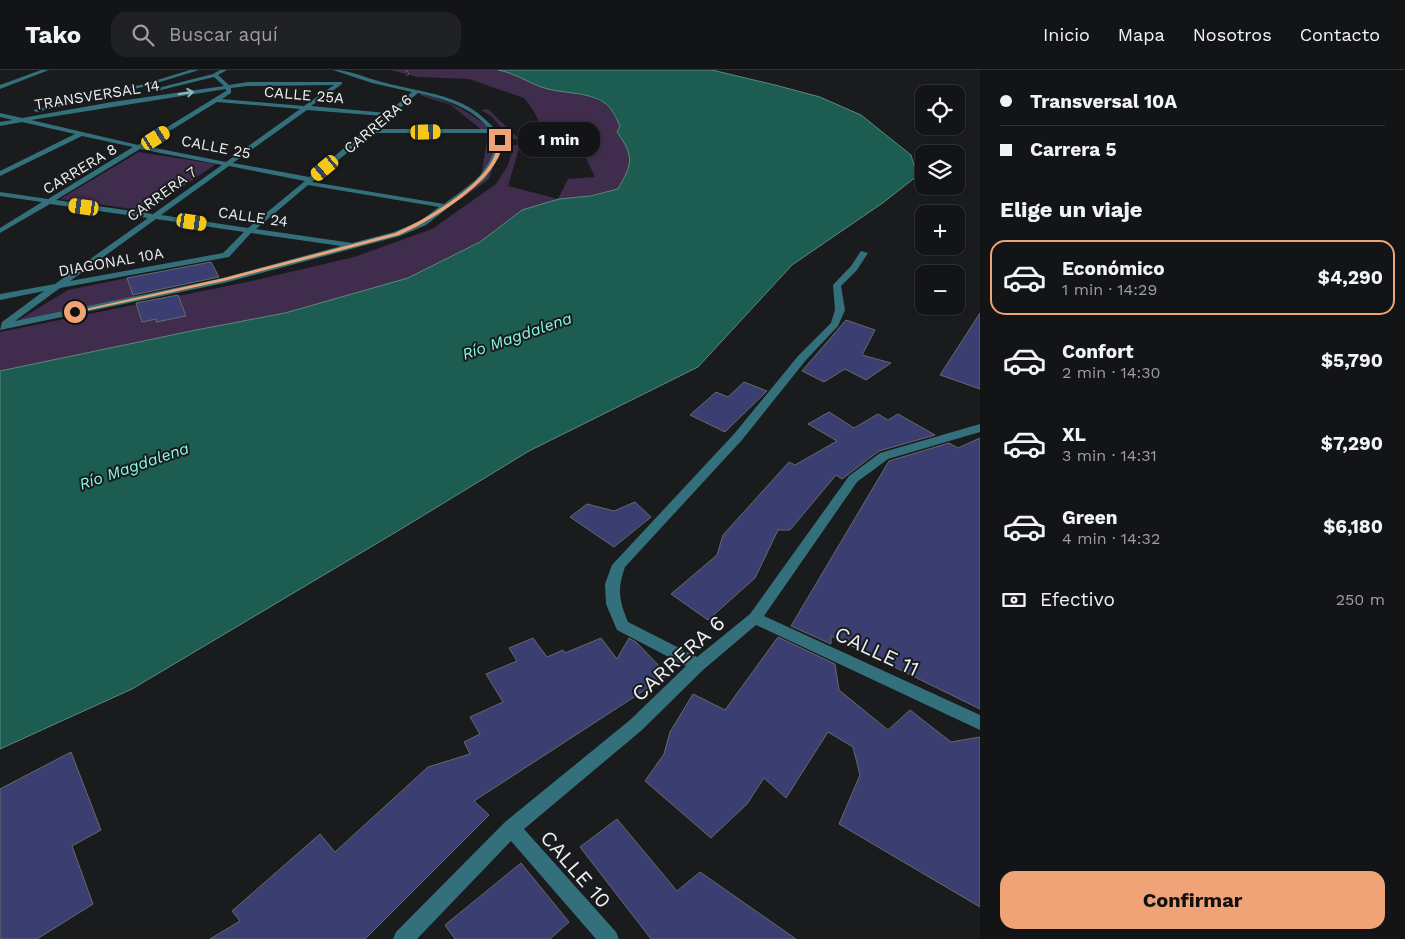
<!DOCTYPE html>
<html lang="es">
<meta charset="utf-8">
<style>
:root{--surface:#131416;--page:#202123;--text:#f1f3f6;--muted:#9d9ea1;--line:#323335;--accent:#efa377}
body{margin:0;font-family:"Work Sans",sans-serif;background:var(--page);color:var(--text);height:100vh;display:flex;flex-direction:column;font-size:19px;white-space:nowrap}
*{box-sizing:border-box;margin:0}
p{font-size:16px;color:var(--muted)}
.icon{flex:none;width:28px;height:28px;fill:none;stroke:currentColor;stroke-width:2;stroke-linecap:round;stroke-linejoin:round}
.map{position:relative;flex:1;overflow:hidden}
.side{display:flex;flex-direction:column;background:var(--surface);width:425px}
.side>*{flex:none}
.banner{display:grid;align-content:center;height:110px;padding:0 20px;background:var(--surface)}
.buttons{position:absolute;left:915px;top:15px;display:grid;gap:10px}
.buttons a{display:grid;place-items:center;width:50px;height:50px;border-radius:10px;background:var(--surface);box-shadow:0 1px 4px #0004,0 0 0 1px var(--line);font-size:25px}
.end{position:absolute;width:22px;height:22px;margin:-11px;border:6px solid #efa377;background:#111;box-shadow:0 0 0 2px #111}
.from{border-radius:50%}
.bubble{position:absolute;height:35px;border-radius:15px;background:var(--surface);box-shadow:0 1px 4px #0004,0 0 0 1px var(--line);font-size:16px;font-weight:700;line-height:35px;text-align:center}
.car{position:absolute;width:15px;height:30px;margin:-15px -8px;border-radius:6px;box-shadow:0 0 4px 1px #0007;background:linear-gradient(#f5c518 24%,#345 0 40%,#f5c518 0 76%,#345 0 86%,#f5c518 0)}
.banner b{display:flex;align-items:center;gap:18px;height:48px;font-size:19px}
.banner b+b{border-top:1px solid var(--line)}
.banner i{width:12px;height:12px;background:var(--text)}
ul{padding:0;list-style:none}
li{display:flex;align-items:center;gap:15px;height:75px;margin:0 10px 8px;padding:0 10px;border:2px solid transparent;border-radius:15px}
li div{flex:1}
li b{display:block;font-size:19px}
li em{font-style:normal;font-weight:700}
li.active{border-color:var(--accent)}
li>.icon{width:45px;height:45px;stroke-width:1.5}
h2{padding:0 20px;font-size:22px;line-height:60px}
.pay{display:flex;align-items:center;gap:12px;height:55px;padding:0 20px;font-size:19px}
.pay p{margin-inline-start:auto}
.action{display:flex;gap:10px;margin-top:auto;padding:10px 20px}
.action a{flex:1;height:58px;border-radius:15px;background:var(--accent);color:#111;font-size:20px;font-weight:700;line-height:58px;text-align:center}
header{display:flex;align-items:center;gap:30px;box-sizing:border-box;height:70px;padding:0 25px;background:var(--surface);border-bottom:1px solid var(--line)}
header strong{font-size:24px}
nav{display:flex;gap:28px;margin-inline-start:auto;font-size:18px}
.search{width:350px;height:45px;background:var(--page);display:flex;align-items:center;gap:12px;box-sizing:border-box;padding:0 18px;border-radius:15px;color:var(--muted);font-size:19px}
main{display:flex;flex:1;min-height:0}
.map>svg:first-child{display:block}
</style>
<header>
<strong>Tako</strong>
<div class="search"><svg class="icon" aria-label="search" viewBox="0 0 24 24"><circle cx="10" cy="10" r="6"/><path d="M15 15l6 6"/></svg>Buscar aquí</div>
<nav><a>Inicio</a><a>Mapa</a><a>Nosotros</a><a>Contacto</a></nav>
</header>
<main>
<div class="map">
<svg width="980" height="869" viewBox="0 0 980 869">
<rect width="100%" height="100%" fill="#191b1d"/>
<!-- green -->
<path fill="#402c4c" d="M 390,0 L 498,0 L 509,2 L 541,17 L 590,27 L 606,34 L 612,41 L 620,56 L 617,62 C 635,87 632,94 618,119 L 522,140 L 480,172 L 409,208 L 285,243 L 196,260 L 0,301 L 0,262 L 252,211 L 354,187 L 432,159 L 496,114 L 508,95 L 514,75 L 520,75 L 508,116 L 558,129 L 568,109 L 595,107 L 577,70 L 547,66 L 533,40 L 524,28 L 469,9 L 418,7 Z
M 423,24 C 454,33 467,41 493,60 L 483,61 L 451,35 L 419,25 Z
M 488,39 L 519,69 L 511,69 L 491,46 L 481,40 Z
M 488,65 L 498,65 L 499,80 L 489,109 L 460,130 L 455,128 L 481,106 Z
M 139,82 L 216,94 L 147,141 L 60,129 Z
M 127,208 L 134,227 L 14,253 L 68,220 Z"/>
<!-- water -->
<path fill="#1d5d51" stroke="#5c8981" d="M 498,0 L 712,0 L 775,15 L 820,27 L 861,45 L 911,85 L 917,106 L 884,132 L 792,195 L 698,297 L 529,381 L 401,459 L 132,619 L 0,679 L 0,301 L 196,260 L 285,243 L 408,208 L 480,172 L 522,140 L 559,129 L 590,126 L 618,119 C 632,94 635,87 617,62 L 620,56 C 616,48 612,38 605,33 C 587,21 561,24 541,17 C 526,11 514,3 498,0 Z"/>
<!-- building -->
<path fill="#3a3e70" stroke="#68696b" d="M 211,192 L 219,207 L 133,225 L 127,208 Z
M 178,225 L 186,246 L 156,252 L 156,249 L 142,252 L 136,233 Z
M 980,243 L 980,319 L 940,305 Z
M 846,250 L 875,260 L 862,285 L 891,293 L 866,310 L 845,299 L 824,312 L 802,301 Z
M 744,312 L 767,321 L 725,362 L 690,345 L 716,322 L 728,327 Z
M 829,342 L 854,358 L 878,344 L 888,350 L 898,344 L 935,365 L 879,381 L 842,409 L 836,405 L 790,460 L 778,460 L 755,508 L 708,550 L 671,524 L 717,485 L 723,465 L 789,392 L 795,395 L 837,371 L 808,354 Z
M 980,368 L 980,639 L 831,566 L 831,574 L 791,556 L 889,391 L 949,373 L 958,378 Z
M 635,432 L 651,447 L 614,477 L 570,447 L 587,434 L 614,441 Z
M 778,567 L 835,594 L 839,620 L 888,660 L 910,640 L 951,672 L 980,667 L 980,837 L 839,754 L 860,705 L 853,677 L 828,662 L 786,728 L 764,708 L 747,734 L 711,768 L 645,711 L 664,684 L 670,662 L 693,624 L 725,640 Z
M 533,568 L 547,587 L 563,580 L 565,583 L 601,568 L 617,589 L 629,568 L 636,572 L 668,605 L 474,731 L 489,745 L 365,869 L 210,869 L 240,851 L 232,841 L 320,764 L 335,782 L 428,697 L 470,684 L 464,672 L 480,664 L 470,647 L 503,632 L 486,604 L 517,591 L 509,578 Z
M 71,682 L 101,760 L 72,776 L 93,834 L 37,869 L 0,869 L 0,719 Z
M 617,749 L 677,821 L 700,802 L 796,869 L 651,869 L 580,777 Z
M 521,793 L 569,852 L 550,869 L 455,869 L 445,855 Z"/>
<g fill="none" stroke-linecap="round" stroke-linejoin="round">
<!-- path -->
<path stroke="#727476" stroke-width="1" stroke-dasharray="2.5 1" stroke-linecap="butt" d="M 406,0 L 409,4 L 406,6"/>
<!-- minor -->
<path fill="#33707b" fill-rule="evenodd" d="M 41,0 L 49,0 L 0,19 L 0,15 Z
M 190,0 L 199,0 L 147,16 L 36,42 L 33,40 L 144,14 Z
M 220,0 L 227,0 L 218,5 L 229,15 L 248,12 L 342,12 L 342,14 L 311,36 L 387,43 L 412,22 L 372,13 L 333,0 C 350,0 366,8 382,12 C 434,26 471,23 503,70 L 499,87 L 485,109 L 426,155 L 400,166 L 224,213 L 0,260 L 2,252 L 44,221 L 0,230 L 0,224 L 55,214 L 148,148 L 50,134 L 0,163 L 0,158 L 42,132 L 0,126 L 0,122 L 48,129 L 133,77 L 82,66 L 0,106 L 0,101 L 75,64 L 22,52 L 0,56 L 0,52 L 13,50 L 0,47 L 0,43 L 22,48 L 112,32 L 224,16 L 214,7 L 157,21 L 154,19 L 213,4 ZM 334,15 L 304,36 L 222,29 L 231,23 L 231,18 L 248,16 ZM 226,19 L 226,21 L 138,75 L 31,50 ZM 418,23 C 444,29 472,37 489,59 L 375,59 ZM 217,32 L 300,39 L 226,92 L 145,76 ZM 307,40 L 383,46 L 309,107 L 233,93 ZM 371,63 L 492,63 L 497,70 C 488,106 472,113 444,134 L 312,112 ZM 140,79 L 222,95 L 153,144 L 56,130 ZM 229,96 L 305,111 L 248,158 L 161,145 ZM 308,115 L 439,137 L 420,151 L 394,162 L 352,173 L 256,159 ZM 156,149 L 244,162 L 223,183 L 70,211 ZM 251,163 L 341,176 L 223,208 L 15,251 L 60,218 L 229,187 Z
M 861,181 L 868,183 L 857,200 L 841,216 L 845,240 L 838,256 L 806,290 L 742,370 L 625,497 C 617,520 619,530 628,552 L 697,587 L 750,544 L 849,406 L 880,383 L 980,354 L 980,362 L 888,389 L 857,412 L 764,546 L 980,645 L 980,660 L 756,555 L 703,600 L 642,660 L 524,759 L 616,862 L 619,869 L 596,869 L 511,771 L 417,869 L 393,869 L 396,862 L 505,752 L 630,650 L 686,596 L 617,560 L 606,534 L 605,514 L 612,495 L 734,364 L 798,286 L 831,253 L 835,240 L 833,215 L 851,196 Z"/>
</g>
<!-- one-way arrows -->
<defs><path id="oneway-shaft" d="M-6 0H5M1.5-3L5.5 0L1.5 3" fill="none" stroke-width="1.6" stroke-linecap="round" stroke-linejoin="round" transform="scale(1.25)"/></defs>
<use stroke="#9ab6bc" href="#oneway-shaft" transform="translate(186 23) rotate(-9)"/>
<!-- route -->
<path fill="#efa377" d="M 500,68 L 502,70 C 501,76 501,83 498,88 C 483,119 429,152 399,165 L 224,211 L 75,243 L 72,242 L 224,208 L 395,163 C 425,150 479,118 493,89 C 496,83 497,76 498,70 Z"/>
<g text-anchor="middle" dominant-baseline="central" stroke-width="4" stroke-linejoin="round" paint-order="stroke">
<!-- far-street labels -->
<g font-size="15" fill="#eeeff1" stroke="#191b1d">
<text transform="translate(97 25) rotate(-9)">TRANSVERSAL 14</text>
<text transform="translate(304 25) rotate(5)">CALLE 25A</text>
<text transform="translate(378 54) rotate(-40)">CARRERA 6</text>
<text transform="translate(216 77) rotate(11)">CALLE 25</text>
<text transform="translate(80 99) rotate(-31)">CARRERA 8</text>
<text transform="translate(162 124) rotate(-36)">CARRERA 7</text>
<text transform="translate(253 147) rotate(8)">CALLE 24</text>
<text transform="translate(111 192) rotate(-10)">DIAGONAL 10A</text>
</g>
<!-- far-water labels -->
<g font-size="16" font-style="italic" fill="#85fbe3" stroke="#191b1d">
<text transform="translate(517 266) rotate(-19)">Río Magdalena</text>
<text transform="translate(134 396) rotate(-19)">Río Magdalena</text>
</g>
<!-- near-street labels -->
<g font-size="21" fill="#eeeff1" stroke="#191b1d">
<text transform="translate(877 581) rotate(25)">CALLE 11</text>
<text transform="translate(678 588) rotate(-42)">CARRERA 6</text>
<text transform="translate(576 799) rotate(49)">CALLE 10</text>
</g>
</g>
</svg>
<div class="buttons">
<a><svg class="icon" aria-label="locate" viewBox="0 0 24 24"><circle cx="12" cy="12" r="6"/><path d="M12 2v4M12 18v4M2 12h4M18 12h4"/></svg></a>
<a><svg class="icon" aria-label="layers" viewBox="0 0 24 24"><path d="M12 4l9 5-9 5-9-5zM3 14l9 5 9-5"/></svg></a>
<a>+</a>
<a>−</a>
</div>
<i class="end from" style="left:75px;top:242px"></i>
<i class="end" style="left:500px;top:70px"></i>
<div class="bubble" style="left:518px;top:52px;width:82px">1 min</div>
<i class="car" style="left:426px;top:62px;rotate:89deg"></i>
<i class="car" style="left:156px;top:68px;rotate:58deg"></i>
<i class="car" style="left:325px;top:98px;rotate:230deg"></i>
<i class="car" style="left:84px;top:137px;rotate:278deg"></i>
<i class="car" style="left:192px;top:152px;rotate:99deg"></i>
</div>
<section class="side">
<div class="banner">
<b><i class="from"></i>Transversal 10A</b>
<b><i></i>Carrera 5</b>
</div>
<h2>Elige un viaje</h2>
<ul>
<li class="active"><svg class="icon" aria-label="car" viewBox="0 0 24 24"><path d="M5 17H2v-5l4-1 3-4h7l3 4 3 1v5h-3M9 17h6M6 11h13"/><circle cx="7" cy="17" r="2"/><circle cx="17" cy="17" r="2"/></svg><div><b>Económico</b><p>1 min · 14:29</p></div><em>$4,290</em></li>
<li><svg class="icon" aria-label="car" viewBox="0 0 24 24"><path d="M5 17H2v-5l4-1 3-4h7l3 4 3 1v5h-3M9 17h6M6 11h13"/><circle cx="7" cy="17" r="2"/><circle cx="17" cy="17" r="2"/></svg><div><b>Confort</b><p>2 min · 14:30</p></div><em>$5,790</em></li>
<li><svg class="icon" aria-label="car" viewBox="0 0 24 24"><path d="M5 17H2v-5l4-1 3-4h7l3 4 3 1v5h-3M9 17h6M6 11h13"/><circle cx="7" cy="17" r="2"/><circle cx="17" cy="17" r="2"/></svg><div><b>XL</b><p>3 min · 14:31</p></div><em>$7,290</em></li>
<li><svg class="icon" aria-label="car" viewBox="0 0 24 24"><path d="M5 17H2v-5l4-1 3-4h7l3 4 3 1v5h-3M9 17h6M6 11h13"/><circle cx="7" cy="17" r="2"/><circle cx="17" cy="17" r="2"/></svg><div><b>Green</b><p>4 min · 14:32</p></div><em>$6,180</em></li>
</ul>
<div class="pay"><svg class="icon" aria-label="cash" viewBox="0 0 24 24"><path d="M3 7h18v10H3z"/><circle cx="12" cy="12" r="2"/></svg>Efectivo<p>250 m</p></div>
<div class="action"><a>Confirmar</a></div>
</section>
</main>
